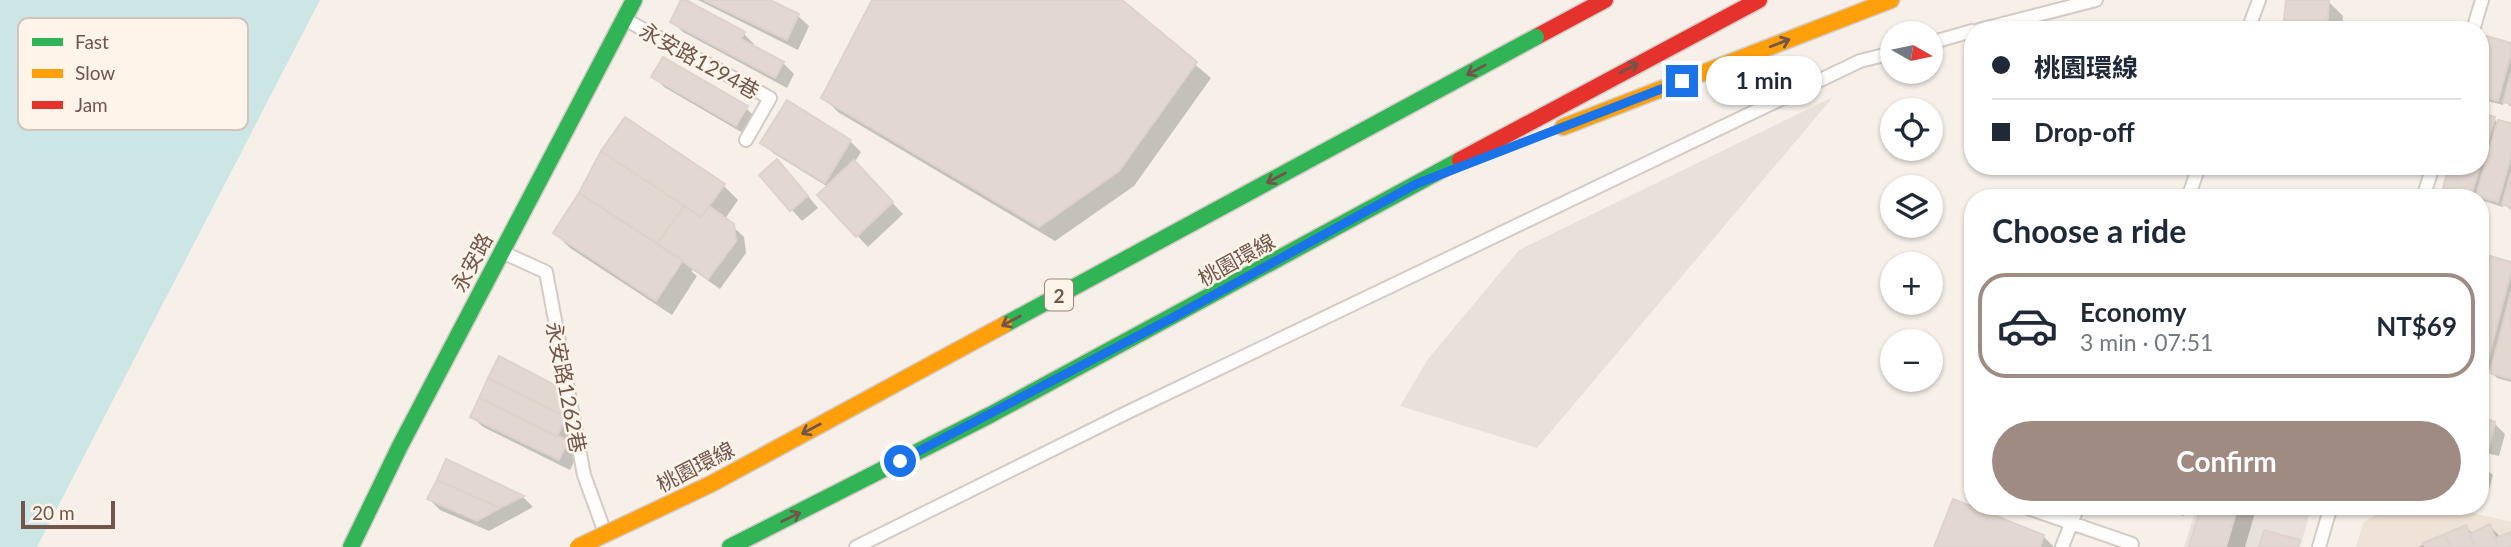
<!DOCTYPE html>
<meta charset="utf-8">
<style>
:root{--surface:#fff;--page:#f2f2f3;--text:#1f2937;--muted:#747a83;--line:#e0e1e3;--accent:#a08b82}
body{margin:0;font-family:Lato,"Noto Sans TC",sans-serif;background:var(--page);color:var(--text);height:100vh;display:flex;flex-direction:column;font-size:26px;white-space:nowrap}
*{box-sizing:border-box;margin:0}
p{font-size:23px;color:var(--muted)}
.icon{flex:none;width:38px;height:38px;fill:none;stroke:currentColor;stroke-width:2;stroke-linecap:round;stroke-linejoin:round}
.map{position:relative;flex:1;overflow:hidden}
.sheet{position:absolute;left:1964px;top:189px;width:525px;height:326px;display:flex;flex-direction:column;background:var(--surface);border-radius:28px;box-shadow:0 2px 5px #0004}
.sheet>*{flex:none}
.guide{position:absolute;left:1964px;top:21px;width:525px;height:154px;border-radius:28px;box-shadow:0 2px 5px #0004;display:grid;align-content:center;height:154px;padding:0 28px;background:var(--surface)}
.needle{width:46px;rotate:99deg}
.controls{position:absolute;left:1880px;top:21px;display:grid;gap:14px}
.controls a{display:grid;place-items:center;width:63px;height:63px;border-radius:50%;background:var(--surface);box-shadow:0 2px 5px #0004;font-size:35px}
.scale{position:absolute;left:21px;bottom:18px;width:94px;box-sizing:border-box;padding-left:7px;border:4px solid #72554b;border-top:0;font-size:19px;line-height:24px;white-space:nowrap;color:#72554b;-webkit-text-stroke:5px #fef4e9;paint-order:stroke}
.end{position:absolute;width:32px;height:32px;margin:-16px;border:9px solid #1a73e8;background:#fff;box-shadow:0 0 0 4px #fff}
.from{border-radius:50%}
.bubble{position:absolute;height:49px;border-radius:24px;background:var(--surface);box-shadow:0 2px 5px #0004;font-size:23px;font-weight:700;line-height:49px;text-align:center}
.guide b{display:flex;align-items:center;gap:24px;height:66px;font-size:26px}
.guide b+b{border-top:2px solid var(--line)}
.guide i{width:18px;height:18px;background:var(--text)}
ul{padding:0;list-style:none}
li{display:flex;align-items:center;gap:21px;height:105px;margin:0 14px 10px;padding:0 14px;border:4px solid transparent;border-radius:28px}
li div{flex:1}
li b{display:block;font-size:26px}
li em{font-style:normal;font-weight:700}
li.selected{border-color:var(--accent)}
li>.icon{width:63px;height:63px;stroke-width:1.5}
h2{padding:0 28px;font-size:32px;line-height:84px}
.button{display:flex;gap:14px;margin-top:auto;padding:14px 28px}
.button a{flex:1;height:80px;border-radius:42px;background:var(--accent);color:#fff;font-size:28px;font-weight:700;line-height:80px;text-align:center}
.map>svg:first-child{display:block}
</style>
<div class="map">
<svg width="2511" height="547" viewBox="0 0 2511 547">
<rect width="100%" height="100%" fill="#f6f0e9"/>
<!-- residential -->
<path fill="#efe2d6" d="M 2388,506 L 2444,506 L 2511,522 L 2511,547 L 2356,547 L 2363,523 Z"/>
<!-- industrial -->
<path fill="#e8e0da" d="M 1833,97 L 1537,448 L 1400,406 L 1428,359 L 1519,250 Z
M 2197,506 L 2312,506 L 2300,547 L 2184,547 Z"/>
<!-- water -->
<path fill="#cbe6e5" d="M 0,0 L 320,0 L 37,547 L 0,547 Z"/>
<!-- shadow -->
<path fill="#0003" d="M 698,0 L 766,0 L 798,16 L 809,26 L 798,50 Z
M 874,0 L 1119,0 L 1211,78 L 1134,186 L 1055,241 L 838,112 L 823,97 Z
M 2288,0 L 2328,1 L 2343,16 L 2342,30 L 2285,30 Z
M 672,21 L 743,33 L 754,44 L 752,47 L 783,63 L 794,74 L 787,88 L 683,32 Z
M 2489,38 L 2511,45 L 2511,107 L 2504,100 L 2503,105 L 2480,99 L 2480,70 Z
M 654,76 L 746,108 L 757,119 L 748,136 L 664,87 Z
M 2480,115 L 2494,119 L 2499,124 L 2511,125 L 2511,210 L 2504,204 L 2503,207 L 2484,201 L 2478,195 L 2477,198 L 2468,198 L 2450,193 L 2445,187 L 2480,166 Z
M 850,141 L 861,152 L 854,163 L 903,214 L 868,247 L 819,195 L 828,187 L 773,153 L 763,143 Z
M 603,151 L 723,185 L 738,200 L 725,219 L 744,237 L 746,253 L 720,289 L 693,270 L 691,271 L 697,276 L 672,315 L 570,248 L 555,233 L 581,193 Z
M 788,172 L 818,208 L 802,221 L 761,175 Z
M 2511,264 L 2511,382 L 2497,378 L 2493,374 L 2494,371 L 2480,367 L 2480,267 L 2488,273 Z
M 561,390 L 576,428 L 569,444 L 578,454 L 570,470 L 483,427 L 472,417 Z
M 2480,414 L 2487,421 L 2494,423 L 2505,434 L 2499,456 L 2482,452 L 2480,460 Z
M 447,461 L 523,497 L 533,507 L 489,531 L 440,510 L 429,499 Z
M 2480,464 L 2493,475 L 2487,497 L 2480,495 Z
M 2152,506 L 2187,506 L 2184,516 Z
M 2203,506 L 2257,506 L 2245,547 L 2190,547 Z
M 2490,526 L 2501,538 L 2511,534 L 2511,547 L 2418,547 L 2466,527 L 2473,534 Z
M 2043,536 L 2054,547 L 1936,547 Z"/>
<!-- building -->
<path fill="#e2d8d1" stroke="#ded3cc" stroke-width="2" d="M 681,0 L 686,0 L 745,32 L 741,39 L 784,62 L 775,78 L 670,22 Z
M 704,0 L 770,0 L 799,14 L 787,40 Z
M 872,0 L 1122,0 L 1197,62 L 1119,171 L 1039,227 L 821,98 Z
M 2286,0 L 2329,0 L 2327,30 L 2283,30 Z
M 2487,36 L 2511,43 L 2511,53 L 2498,101 L 2480,96 L 2480,63 Z
M 663,57 L 748,106 L 736,126 L 651,77 Z
M 2511,73 L 2511,104 L 2503,102 Z
M 787,100 L 851,140 L 825,183 L 760,143 Z
M 2480,113 L 2495,117 L 2471,196 L 2443,188 L 2449,166 L 2480,166 Z
M 625,117 L 725,184 L 701,217 L 601,151 Z
M 2498,120 L 2511,123 L 2511,157 L 2498,202 L 2476,196 Z
M 601,151 L 684,206 L 657,244 L 579,193 Z
M 777,159 L 808,196 L 790,211 L 759,175 Z
M 854,160 L 893,202 L 856,237 L 817,195 Z
M 2511,173 L 2511,207 L 2502,204 Z
M 579,193 L 683,260 L 656,301 L 553,233 Z
M 684,206 L 701,217 L 709,206 L 734,224 L 736,241 L 708,279 L 657,244 Z
M 2490,256 L 2511,262 L 2511,272 L 2485,371 L 2480,369 L 2480,297 Z
M 2511,292 L 2511,379 L 2490,373 Z
M 499,356 L 562,389 L 566,417 L 488,378 Z
M 488,378 L 566,417 L 557,437 L 479,398 Z
M 479,398 L 568,441 L 559,460 L 470,417 Z
M 2480,417 L 2495,422 L 2489,447 L 2480,444 Z
M 446,459 L 524,496 L 500,508 L 437,480 Z
M 437,480 L 500,508 L 477,521 L 427,499 Z
M 1953,499 L 2044,535 L 2040,547 L 1934,547 Z
M 2201,506 L 2238,506 L 2226,547 L 2189,547 Z
M 2490,524 L 2499,547 L 2475,547 L 2470,534 Z
M 2466,525 L 2475,547 L 2450,547 L 2445,534 Z
M 2264,530 L 2300,540 L 2298,547 L 2259,547 Z
M 2511,532 L 2511,547 L 2499,547 L 2495,538 Z
M 2445,534 L 2450,547 L 2425,547 L 2423,543 Z"/>
<g fill="none" stroke-linecap="round" stroke-linejoin="round">
<!-- lane casing -->
<g stroke="#d4cbc6" stroke-width="16">
<path id="lane" d="M 628,21 L 770,98 L 746,140
M 1979,30 L 2096,0
M 2248,30 L 2259,0
M 2473,30 L 2482,0
M 1930,43 L 1972,31
M 2188,198 L 2199,166
M 2423,198 L 2433,166
M 504,253 L 546,272 L 584,475 L 604,530
M 2022,506 L 2132,544
M 856,547 L 1124,414 L 1860,61 L 1892,53
M 2062,547 L 2078,506
M 2319,547 L 2331,506"/>
</g>
<!-- fast casing -->
<g stroke="#d5cbc6" stroke-width="19">
<path id="fast" d="M 351,547 L 400,446 L 634,0
M 730,547 L 990,415 L 1460,160"/>
</g>
<!-- slow casing -->
<g stroke="#d5cbc6" stroke-width="19">
<path id="slow" d="M 1563,127 L 1891,0"/>
</g>
<!-- jam casing -->
<g stroke="#d5cbc6" stroke-width="19">
<path id="jam" d="M 1536,37 L 1605,0
M 1460,160 L 1759,0"/>
</g>
<!-- lane -->
<use href="#lane" stroke="#fefdfc" stroke-width="12"/>
<!-- fast -->
<use href="#fast" stroke="#30b455" stroke-width="16"/>
<!-- slow -->
<use href="#slow" stroke="#ff9f0a" stroke-width="16"/>
<!-- jam -->
<use href="#jam" stroke="#e5322d" stroke-width="16"/>
<!-- fast-bridge casing -->
<g stroke="#d5cac5" stroke-width="19" stroke-linecap="butt">
<path id="fast-bridge" d="M 1004,325 L 1536,37"/>
</g>
<!-- slow-bridge casing -->
<g stroke="#d5cac5" stroke-width="19" stroke-linecap="butt">
<path id="slow-bridge" d="M 578,547 L 711,484 L 1004,325"/>
</g>
<!-- fast-bridge -->
<use href="#fast-bridge" stroke="#30b455" stroke-width="16"/>
<!-- slow-bridge -->
<use href="#slow-bridge" stroke="#ff9f0a" stroke-width="16"/>
</g>
<!-- one-way arrows -->
<defs><path id="oneway-shaft" d="M-6 0H5M1.5-3L5.5 0L1.5 3" fill="none" stroke-width="1.6" stroke-linecap="round" stroke-linejoin="round" transform="scale(1.75)"/></defs>
<g stroke="#72554b">
<use href="#oneway-shaft" transform="translate(1780 43) rotate(-21)"/>
<use href="#oneway-shaft" transform="translate(1629 68) rotate(-28)"/>
<use href="#oneway-shaft" transform="translate(1476 70) rotate(152)"/>
<use href="#oneway-shaft" transform="translate(1276 178) rotate(152)"/>
<use href="#oneway-shaft" transform="translate(1011 321) rotate(152)"/>
<use href="#oneway-shaft" transform="translate(811 429) rotate(152)"/>
<use href="#oneway-shaft" transform="translate(791 517) rotate(-26)"/>
</g>
<g fill="none" stroke-linecap="round" stroke-linejoin="round">
<!-- route -->
<path stroke="#1a73e8" stroke-width="9" d="M 900,461 L 1172,318 L 1416,184 L 1682,81"/>
</g>
<g text-anchor="middle" dominant-baseline="central" stroke-width="5" stroke-linejoin="round" paint-order="stroke">
<!-- shield labels -->
<rect fill="#fef4e9" stroke="#9c857a" stroke-width="2" x="1045" y="279.5" width="28" height="31" rx="5"/>
<g font-size="19" font-weight="bold" fill="#72554b">
<text x="1059" y="295">2</text>
</g>
<!-- street labels -->
<g font-size="21" fill="#72554b" stroke="#fef4e9">
<text transform="translate(700 60) rotate(29)">永安路1294巷</text>
<text transform="translate(1236 259) rotate(-29)">桃園環線</text>
<text transform="translate(471 262) rotate(-62)">永安路</text>
<text transform="translate(567 387) rotate(79)">永安路1262巷</text>
<text transform="translate(695 466) rotate(-27)">桃園環線</text>
</g>
</g>
<!-- legend -->
<rect x="18" y="18" width="230" height="112" rx="10" fill="#fef4e9" stroke="#d4c4ba" stroke-width="2"/>
<rect x="32" y="38" width="31" height="8" fill="#30b455"/>
<rect x="32" y="69" width="31" height="9" fill="#ff9f0a"/>
<rect x="32" y="101" width="31" height="8" fill="#e5322d"/>
<g font-size="19" fill="#72554b">
<text x="75" y="49">Fast</text>
<text x="75" y="80">Slow</text>
<text x="75" y="112">Jam</text>
</g>
</svg>
<div class="controls">
<a><svg class="needle" viewBox="-14 -14 28 28"><path d="M0-13l5 13h-10z" fill="#e53935"/><path d="M0 13l5-13h-10z" fill="#747a83"/></svg></a>
<a><svg class="icon" aria-label="locate" viewBox="0 0 24 24"><circle cx="12" cy="12" r="6"/><path d="M12 2v4M12 18v4M2 12h4M18 12h4"/></svg></a>
<a><svg class="icon" aria-label="layers" viewBox="0 0 24 24"><path d="M12 4l9 5-9 5-9-5zM3 14l9 5 9-5"/></svg></a>
<a>+</a>
<a>−</a>
</div>
<div class="scale">20 m</div>
<i class="end from" style="left:900px;top:461px"></i>
<i class="end" style="left:1682px;top:81px"></i>
<div class="bubble" style="left:1706px;top:56px;width:116px">1 min</div>
<div class="guide">
<b><i class="from"></i>桃園環線</b>
<b><i></i>Drop-off</b>
</div>
<section class="sheet">
<h2>Choose a ride</h2>
<ul>
<li class="selected"><svg class="icon" aria-label="car" viewBox="0 0 24 24"><path d="M5 17H2v-5l4-1 3-4h7l3 4 3 1v5h-3M9 17h6M6 11h13"/><circle cx="7" cy="17" r="2"/><circle cx="17" cy="17" r="2"/></svg><div><b>Economy</b><p>3 min · 07:51</p></div><em>NT$69</em></li>
</ul>
<div class="button"><a>Confirm</a></div>
</section>
</div>
